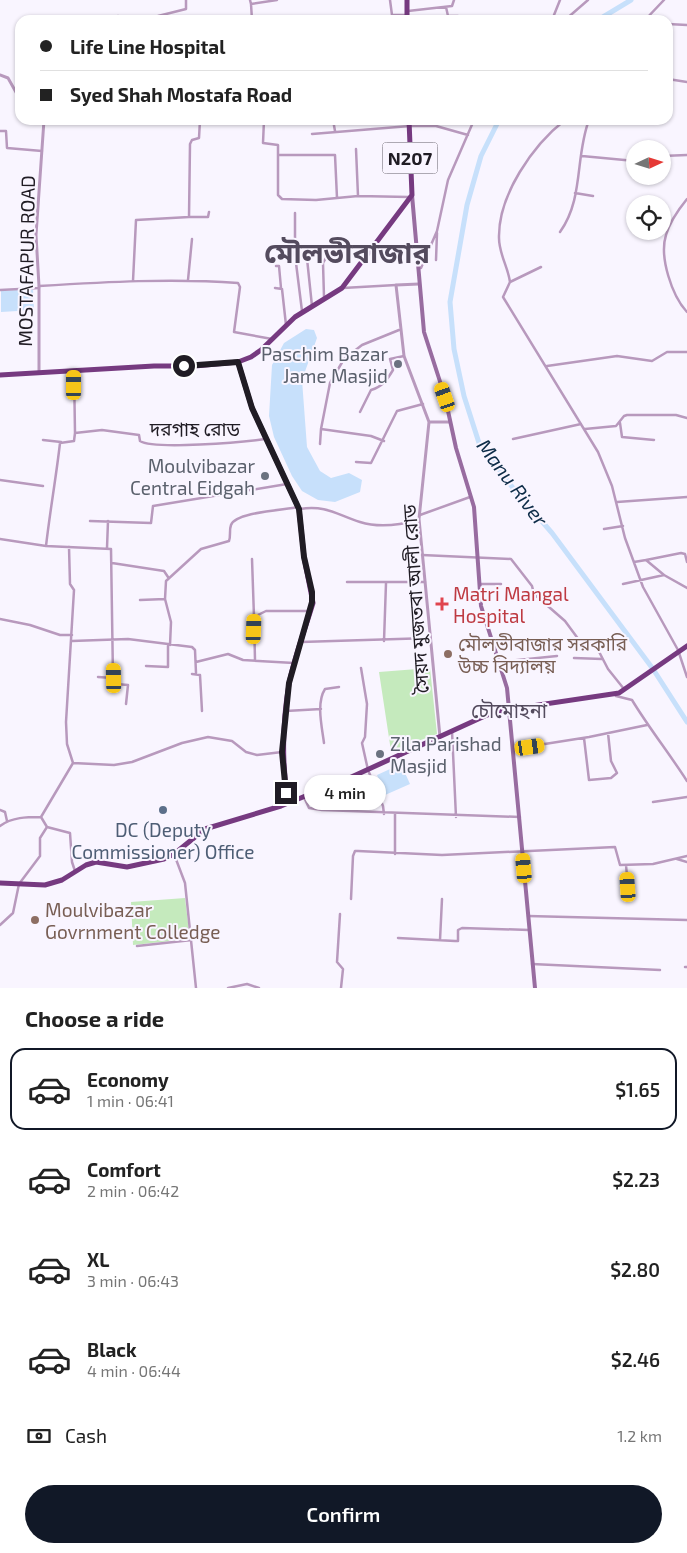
<!DOCTYPE html>
<meta charset="utf-8">
<style>
:root{--surface:#fff;--page:#f2f2f2;--text:#222;--muted:#767676;--line:#e0e0e0;--accent:#111827}
body{margin:0;font-family:"Exo 2","Noto Sans Bengali",sans-serif;background:var(--page);color:var(--text);height:100vh;display:flex;flex-direction:column;font-size:19px;white-space:nowrap}
*{box-sizing:border-box;margin:0}
p{font-size:16px;color:var(--muted)}
.icon{flex:none;width:28px;height:28px;fill:none;stroke:currentColor;stroke-width:2;stroke-linecap:round;stroke-linejoin:round}
.map{position:relative;height:988px;overflow:hidden}
.side{display:flex;flex-direction:column;background:var(--surface);flex:1}
.side>*{flex:none}
.hud{position:absolute;left:15px;top:15px;width:658px;height:110px;border-radius:15px;box-shadow:0 1px 4px #0004;display:grid;align-content:center;height:110px;padding:0 25px;background:var(--surface)}
.needle{width:32px;rotate:86deg}
.tools{position:absolute;left:626px;top:140px;display:grid;gap:10px}
.tools a{display:grid;place-items:center;width:45px;height:45px;border-radius:50%;background:var(--surface);box-shadow:0 1px 4px #0004;font-size:25px}
.end{position:absolute;width:22px;height:22px;margin:-11px;border:6px solid #201c24;background:#fff;box-shadow:0 0 0 2px #fff}
.from{border-radius:50%}
.bubble{position:absolute;height:35px;border-radius:18px;background:var(--surface);box-shadow:0 1px 4px #0004;font-size:16px;font-weight:600;line-height:35px;text-align:center}
.car{position:absolute;width:15px;height:30px;margin:-15px -8px;border-radius:6px;box-shadow:0 0 4px 1px #0007;background:linear-gradient(#f5c518 24%,#345 0 40%,#f5c518 0 76%,#345 0 86%,#f5c518 0)}
.hud b{display:flex;align-items:center;gap:18px;height:48px;font-size:19px}
.hud b+b{border-top:1px solid var(--line)}
.hud i{width:12px;height:12px;background:var(--text)}
ul{padding:0;list-style:none}
li{display:flex;align-items:center;gap:15px;height:82px;margin:0 10px 8px;padding:0 15px;border:2px solid transparent;border-radius:15px}
li div{flex:1}
li b{display:block;font-size:19px}
li em{font-style:normal;font-weight:600}
li.selected{border-color:var(--accent)}
li>.icon{width:45px;height:45px;stroke-width:1.5}
h2{padding:0 25px;font-size:22px;line-height:60px}
.pay{display:flex;align-items:center;gap:12px;height:55px;padding:0 25px;font-size:19px}
.pay p{margin-inline-start:auto}
.button{display:flex;gap:10px;margin-top:auto;padding:10px 25px}
.button a{flex:1;height:58px;border-radius:30px;background:var(--accent);color:#fff;font-size:20px;font-weight:600;line-height:58px;text-align:center}
.map>svg:first-child{display:block}
</style>
<div class="map">
<svg width="687" height="988" viewBox="0 0 687 988">
<rect width="100%" height="100%" fill="#f9f5ff"/>
<!-- green -->
<path fill="#c5eabd" d="M 430,668 L 437,734 L 391,751 L 379,672 Z
M 185,898 L 190,939 L 133,945 L 131,902 Z"/>
<!-- water -->
<path fill="#c7e0fb" d="M 33,289 L 34,310 L 1,312 L 1,291 Z
M 306,329 L 314,330 L 317,338 L 302,380 L 307,447 L 320,471 L 331,478 L 349,473 L 362,480 L 360,492 L 335,502 L 318,500 L 302,491 L 292,476 L 274,437 L 269,416 L 272,365 L 284,343 Z
M 401,764 L 410,784 L 385,795 L 377,775 Z"/>
<g fill="none" stroke-linecap="round" stroke-linejoin="round">
<!-- river -->
<path stroke="#c7e0fb" stroke-width="5" d="M 598,20 L 631,0
M 499,120 L 481,156 L 467,205 L 450,302 L 454,349 L 464,396 L 479,443 L 513,488 L 552,533 L 653,669 L 687,722"/>
<!-- minor -->
<path stroke="#b899bd" stroke-width="2.5" d="M 250,0 L 251,4 L 277,0
M 390,0 L 392,15 L 406,15
M 251,4 L 252,20
M 446,7 L 448,16 L 458,16 L 459,20
M 408,11 L 452,6 L 454,0
M 118,16 L 118,20
M 534,19 L 552,20
M 158,20 L 158,16 L 186,9 L 186,0
M 552,20 L 560,0
M 565,20 L 588,0
M 645,20 L 664,0
M 668,24 L 687,25
M 668,79 L 687,82
M 264,120 L 263,143 L 278,145 L 278,155
M 333,120 L 335,131
M 565,120 C 533,145 498,195 499,238 C 499,254 508,267 510,282 L 503,297 L 598,452 L 612,486 L 625,538 L 643,587 L 678,650 L 687,677
M 0,131 L 6,131 L 7,148 L 42,151
M 312,134 L 410,126 L 436,126 L 468,135
M 356,149 L 358,196
M 582,156 L 635,161
M 662,156 L 687,155
M 575,193 L 593,196
M 337,198 L 335,155 L 278,155 L 278,195 L 282,199 L 316,200 L 358,196 L 409,197
M 687,199 C 678,210 670,221 666,235 C 659,257 672,296 687,312
M 295,213 L 295,255 L 302,311
M 189,217 L 208,217 L 209,212
M 560,232 C 584,199 575,156 589,120
M 306,249 L 312,306
M 436,260 L 437,233
M 276,266 L 279,266 L 281,288
M 418,268 L 421,268 L 437,231 L 448,180 L 474,120
M 188,280 L 192,239
M 133,281 L 136,220 L 189,217 L 190,144 L 192,140 L 199,138 L 200,120
M 510,282 L 541,267
M 39,286 C 105,282 172,278 238,283 L 240,287 L 234,332 L 272,339
M 275,288 L 282,289 L 286,325
M 343,288 L 396,285
M 0,290 L 39,288
M 324,297 L 323,263 L 331,249
M 547,366 L 617,356 L 652,361 L 667,352 L 687,352
M 74,370 L 75,433 L 102,430 L 139,435 L 140,441 C 154,450 244,442 265,439
M 360,412 L 371,390 C 382,387 387,380 393,370 L 390,359 L 404,356
M 620,423 L 622,437 L 654,440
M 585,429 L 616,426 L 624,416 L 627,415 L 676,415 L 687,418
M 513,439 L 581,424
M 43,440 L 61,442
M 384,441 L 371,436 L 321,429 L 330,383 L 344,359 L 362,345 L 399,330
M 320,444 L 321,429
M 356,462 L 371,463 L 397,411 L 423,404
M 0,480 L 43,486
M 617,502 L 687,497
M 300,509 C 327,505 337,515 360,522 C 379,528 400,525 418,520
M 420,515 L 470,497
M 90,521 L 151,523 L 153,506 L 287,484
M 604,529 L 623,526
M 0,539 L 46,546 L 111,549 L 113,678 L 116,684 L 128,685 L 126,704
M 46,546 C 50,511 56,478 60,443 L 74,441 L 75,433
M 69,547 L 70,584 L 74,590 L 66,722 L 67,744 L 73,763
M 107,548 L 108,521
M 422,555 L 511,559 L 532,586 L 534,594 L 565,621 L 579,640 L 594,642 L 608,669 L 624,689
M 252,559 L 254,617
M 646,560 L 681,553 L 685,554 L 687,562
M 634,562 L 646,560 L 664,575 L 687,588
M 112,563 L 164,571 L 168,577
M 347,582 L 425,582
M 480,584 L 501,584
M 623,584 L 664,575
M 140,600 L 165,599
M 0,619 L 30,625 L 60,635 L 72,635
M 72,641 L 128,639 L 192,647 L 195,650 L 196,673
M 384,641 L 386,583
M 301,642 L 430,638
M 170,645 L 171,622 L 165,599 L 166,581 L 201,549 L 229,541 C 231,536 229,530 231,525 C 236,512 284,510 298,507
M 574,658 L 602,659
M 255,660 L 254,617 L 266,611 L 310,611
M 196,662 L 228,654 L 243,660 L 294,663
M 499,662 L 557,656
M 146,666 L 168,667 L 168,646
M 361,668 L 367,704 L 365,737 L 362,743 L 368,770 L 383,806 L 384,814
M 192,674 L 200,675 L 202,711
M 98,677 L 113,678
M 616,696 L 632,700 C 649,728 669,753 687,781
M 286,711 L 321,709
M 452,731 L 456,817
M 584,738 L 589,780 L 611,778 L 617,773 L 611,761 L 608,733
M 324,743 C 322,727 316,703 325,689 L 339,687
M 513,749 L 589,737 L 647,725
M 304,797 L 309,808 L 322,810 L 520,817
M 653,802 L 687,797
M 0,810 L 5,812 L 7,821
M 41,817 L 47,827 L 70,833 L 72,862 L 75,871
M 0,826 C 12,817 27,817 41,817 L 73,763 L 114,765 L 132,762 L 182,743 L 208,737 L 232,741 L 246,752 L 257,755 L 282,752
M 174,854 L 185,883 L 196,988
M 395,854 L 395,814
M 677,859 L 687,862
M 626,865 L 628,887
M 351,899 L 353,856 L 355,851 L 358,851 L 442,855 L 615,847 L 620,865 L 653,864 L 687,856
M 340,914 L 337,962 L 343,969 L 341,988
M 528,916 L 687,920
M 0,925 L 13,913 L 19,884 L 40,856 L 40,838 L 47,827
M 398,938 L 455,941 L 458,941 L 458,930 L 462,928 L 529,930
M 440,940 L 442,899
M 137,946 L 192,940
M 532,964 L 660,970
M 685,967 L 687,967
M 228,988 L 247,984 L 259,988"/>
<!-- tertiary -->
<path stroke="#b899bd" stroke-width="3" d="M 0,75 L 8,78 L 17,94 L 20,95
M 419,284 L 396,285 L 404,356 L 429,422 L 419,519 L 440,737
M 39,372 L 39,286 L 36,235 L 44,120
M 429,422 L 450,422"/>
<!-- secondary -->
<path stroke="#986ca0" stroke-width="4" d="M 412,195 L 424,332 L 445,397 L 456,448 L 474,507 L 481,606 L 507,688 L 535,988"/>
<!-- trunk -->
<path stroke="#763a80" stroke-width="5" d="M 407,0 L 407,20
M 238,362 L 252,408 L 299,509 L 304,557 L 313,603 C 305,630 294,657 289,684 C 282,724 282,764 288,803
M 0,375 L 154,366 L 195,366 L 238,362 L 251,357 L 261,350 L 295,317 L 342,288 L 412,195 L 409,120
M 0,883 L 45,885 L 62,880 L 86,865 L 96,862 L 127,867 L 164,859 L 174,854 L 205,829 L 281,806 L 347,779 L 487,715 L 504,710 L 619,693 L 687,646"/>
</g>
<g fill="none" stroke-linecap="round" stroke-linejoin="round">
<!-- route -->
<path stroke="#201c24" stroke-width="6" d="M 184,366 L 238,362 L 252,408 L 299,509 L 304,557 L 312,592 L 312,602 L 289,683 L 282,752 L 286,793"/>
</g>
<!-- markers -->
<g fill="#6b7280" stroke="#f9f5ff" stroke-width="2">
<circle cx="398" cy="364" r="5"/>
<circle cx="265" cy="476" r="5"/>
<circle cx="380" cy="754" r="5"/>
</g>
<path fill="#e0444e" stroke="#f9f5ff" stroke-width="2" d="M439.5 596.5h5v5h5v5h-5v5h-5v-5h-5v-5h5z"/>
<g fill="#8d6e63" stroke="#f9f5ff" stroke-width="2">
<circle cx="448" cy="654" r="5"/>
<circle cx="35" cy="920" r="5"/>
</g>
<circle fill="#5c6f8a" stroke="#f9f5ff" stroke-width="2" cx="163" cy="810" r="5"/>
<g text-anchor="middle" dominant-baseline="central" stroke-width="4" stroke-linejoin="round" paint-order="stroke">
<!-- shield labels -->
<rect fill="#f9f5ff" stroke="#615d66" stroke-width="1" x="382.5" y="142.5" width="55" height="31" rx="4"/>
<g font-size="18" font-weight="bold" fill="#201c24">
<text x="410" y="158">N207</text>
</g>
<!-- street labels -->
<g font-size="19" fill="#201c24" stroke="#f9f5ff">
<text transform="translate(26 261) rotate(-89)">MOSTAFAPUR ROAD</text>
<text x="195" y="428">দরগাহ রোড</text>
<text transform="translate(415 599) rotate(-94)">সৈয়দ মুজতবা আলী রোড</text>
</g>
<!-- worship labels -->
<g font-size="19" fill="#5b616d" stroke="#f9f5ff" text-anchor="end">
<text x="388" y="353">Paschim Bazar<tspan x="388" dy="22">Jame Masjid</tspan></text>
<text x="255" y="465">Moulvibazar<tspan x="255" dy="22">Central Eidgah</tspan></text>
<text x="390" y="743" text-anchor="start">Zila Parishad<tspan x="390" dy="22">Masjid</tspan></text>
</g>
<!-- health labels -->
<g font-size="19" fill="#be3a42" stroke="#f9f5ff" text-anchor="start">
<text x="453" y="593">Matri Mangal<tspan x="453" dy="22">Hospital</tspan></text>
</g>
<!-- education labels -->
<g font-size="19" fill="#785e54" stroke="#f9f5ff" text-anchor="start">
<text x="458" y="643">মৌলভীবাজার সরকারি<tspan x="458" dy="22">উচ্চ বিদ্যালয়</tspan></text>
<text x="45" y="909">Moulvibazar<tspan x="45" dy="22">Govrnment Colledge</tspan></text>
</g>
<!-- service labels -->
<g font-size="19" fill="#4e5e75" stroke="#f9f5ff">
<text x="163" y="829">DC (Deputy<tspan x="163" dy="22">Commissioner) Office</tspan></text>
</g>
<!-- water labels -->
<g font-size="20" font-style="italic" fill="#0c2b47" stroke="#f9f5ff">
<text transform="translate(513 482) rotate(53)">Manu River</text>
</g>
<!-- neighbourhood labels -->
<g font-size="20" fill="#544b5e" stroke="#f9f5ff">
<text x="509" y="710">চৌমোহনা</text>
</g>
<!-- town labels -->
<g font-size="29" font-weight="bold" fill="#544b5e" stroke="#f9f5ff">
<text x="347" y="251">মৌলভীবাজার</text>
</g>
</g>
</svg>
<div class="tools">
<a><svg class="needle" viewBox="-14 -14 28 28"><path d="M0-13l5 13h-10z" fill="#e53935"/><path d="M0 13l5-13h-10z" fill="#767676"/></svg></a>
<a><svg class="icon" aria-label="locate" viewBox="0 0 24 24"><circle cx="12" cy="12" r="6"/><path d="M12 2v4M12 18v4M2 12h4M18 12h4"/></svg></a>
</div>
<i class="end from" style="left:184px;top:366px"></i>
<i class="end" style="left:286px;top:793px"></i>
<div class="bubble" style="left:304px;top:775px;width:82px">4 min</div>
<i class="car" style="left:74px;top:385px;rotate:0deg"></i>
<i class="car" style="left:445px;top:397px;rotate:341deg"></i>
<i class="car" style="left:254px;top:629px;rotate:2deg"></i>
<i class="car" style="left:114px;top:678px;rotate:359deg"></i>
<i class="car" style="left:530px;top:747px;rotate:82deg"></i>
<i class="car" style="left:524px;top:868px;rotate:355deg"></i>
<i class="car" style="left:628px;top:887px;rotate:356deg"></i>
<div class="hud">
<b><i class="from"></i>Life Line Hospital</b>
<b><i></i>Syed Shah Mostafa Road</b>
</div>
</div>
<section class="side">
<h2>Choose a ride</h2>
<ul>
<li class="selected"><svg class="icon" aria-label="car" viewBox="0 0 24 24"><path d="M5 17H2v-5l4-1 3-4h7l3 4 3 1v5h-3M9 17h6M6 11h13"/><circle cx="7" cy="17" r="2"/><circle cx="17" cy="17" r="2"/></svg><div><b>Economy</b><p>1 min · 06:41</p></div><em>$1.65</em></li>
<li><svg class="icon" aria-label="car" viewBox="0 0 24 24"><path d="M5 17H2v-5l4-1 3-4h7l3 4 3 1v5h-3M9 17h6M6 11h13"/><circle cx="7" cy="17" r="2"/><circle cx="17" cy="17" r="2"/></svg><div><b>Comfort</b><p>2 min · 06:42</p></div><em>$2.23</em></li>
<li><svg class="icon" aria-label="car" viewBox="0 0 24 24"><path d="M5 17H2v-5l4-1 3-4h7l3 4 3 1v5h-3M9 17h6M6 11h13"/><circle cx="7" cy="17" r="2"/><circle cx="17" cy="17" r="2"/></svg><div><b>XL</b><p>3 min · 06:43</p></div><em>$2.80</em></li>
<li><svg class="icon" aria-label="car" viewBox="0 0 24 24"><path d="M5 17H2v-5l4-1 3-4h7l3 4 3 1v5h-3M9 17h6M6 11h13"/><circle cx="7" cy="17" r="2"/><circle cx="17" cy="17" r="2"/></svg><div><b>Black</b><p>4 min · 06:44</p></div><em>$2.46</em></li>
</ul>
<div class="pay"><svg class="icon" aria-label="cash" viewBox="0 0 24 24"><path d="M3 7h18v10H3z"/><circle cx="12" cy="12" r="2"/></svg>Cash<p>1.2 km</p></div>
<div class="button"><a>Confirm</a></div>
</section>
